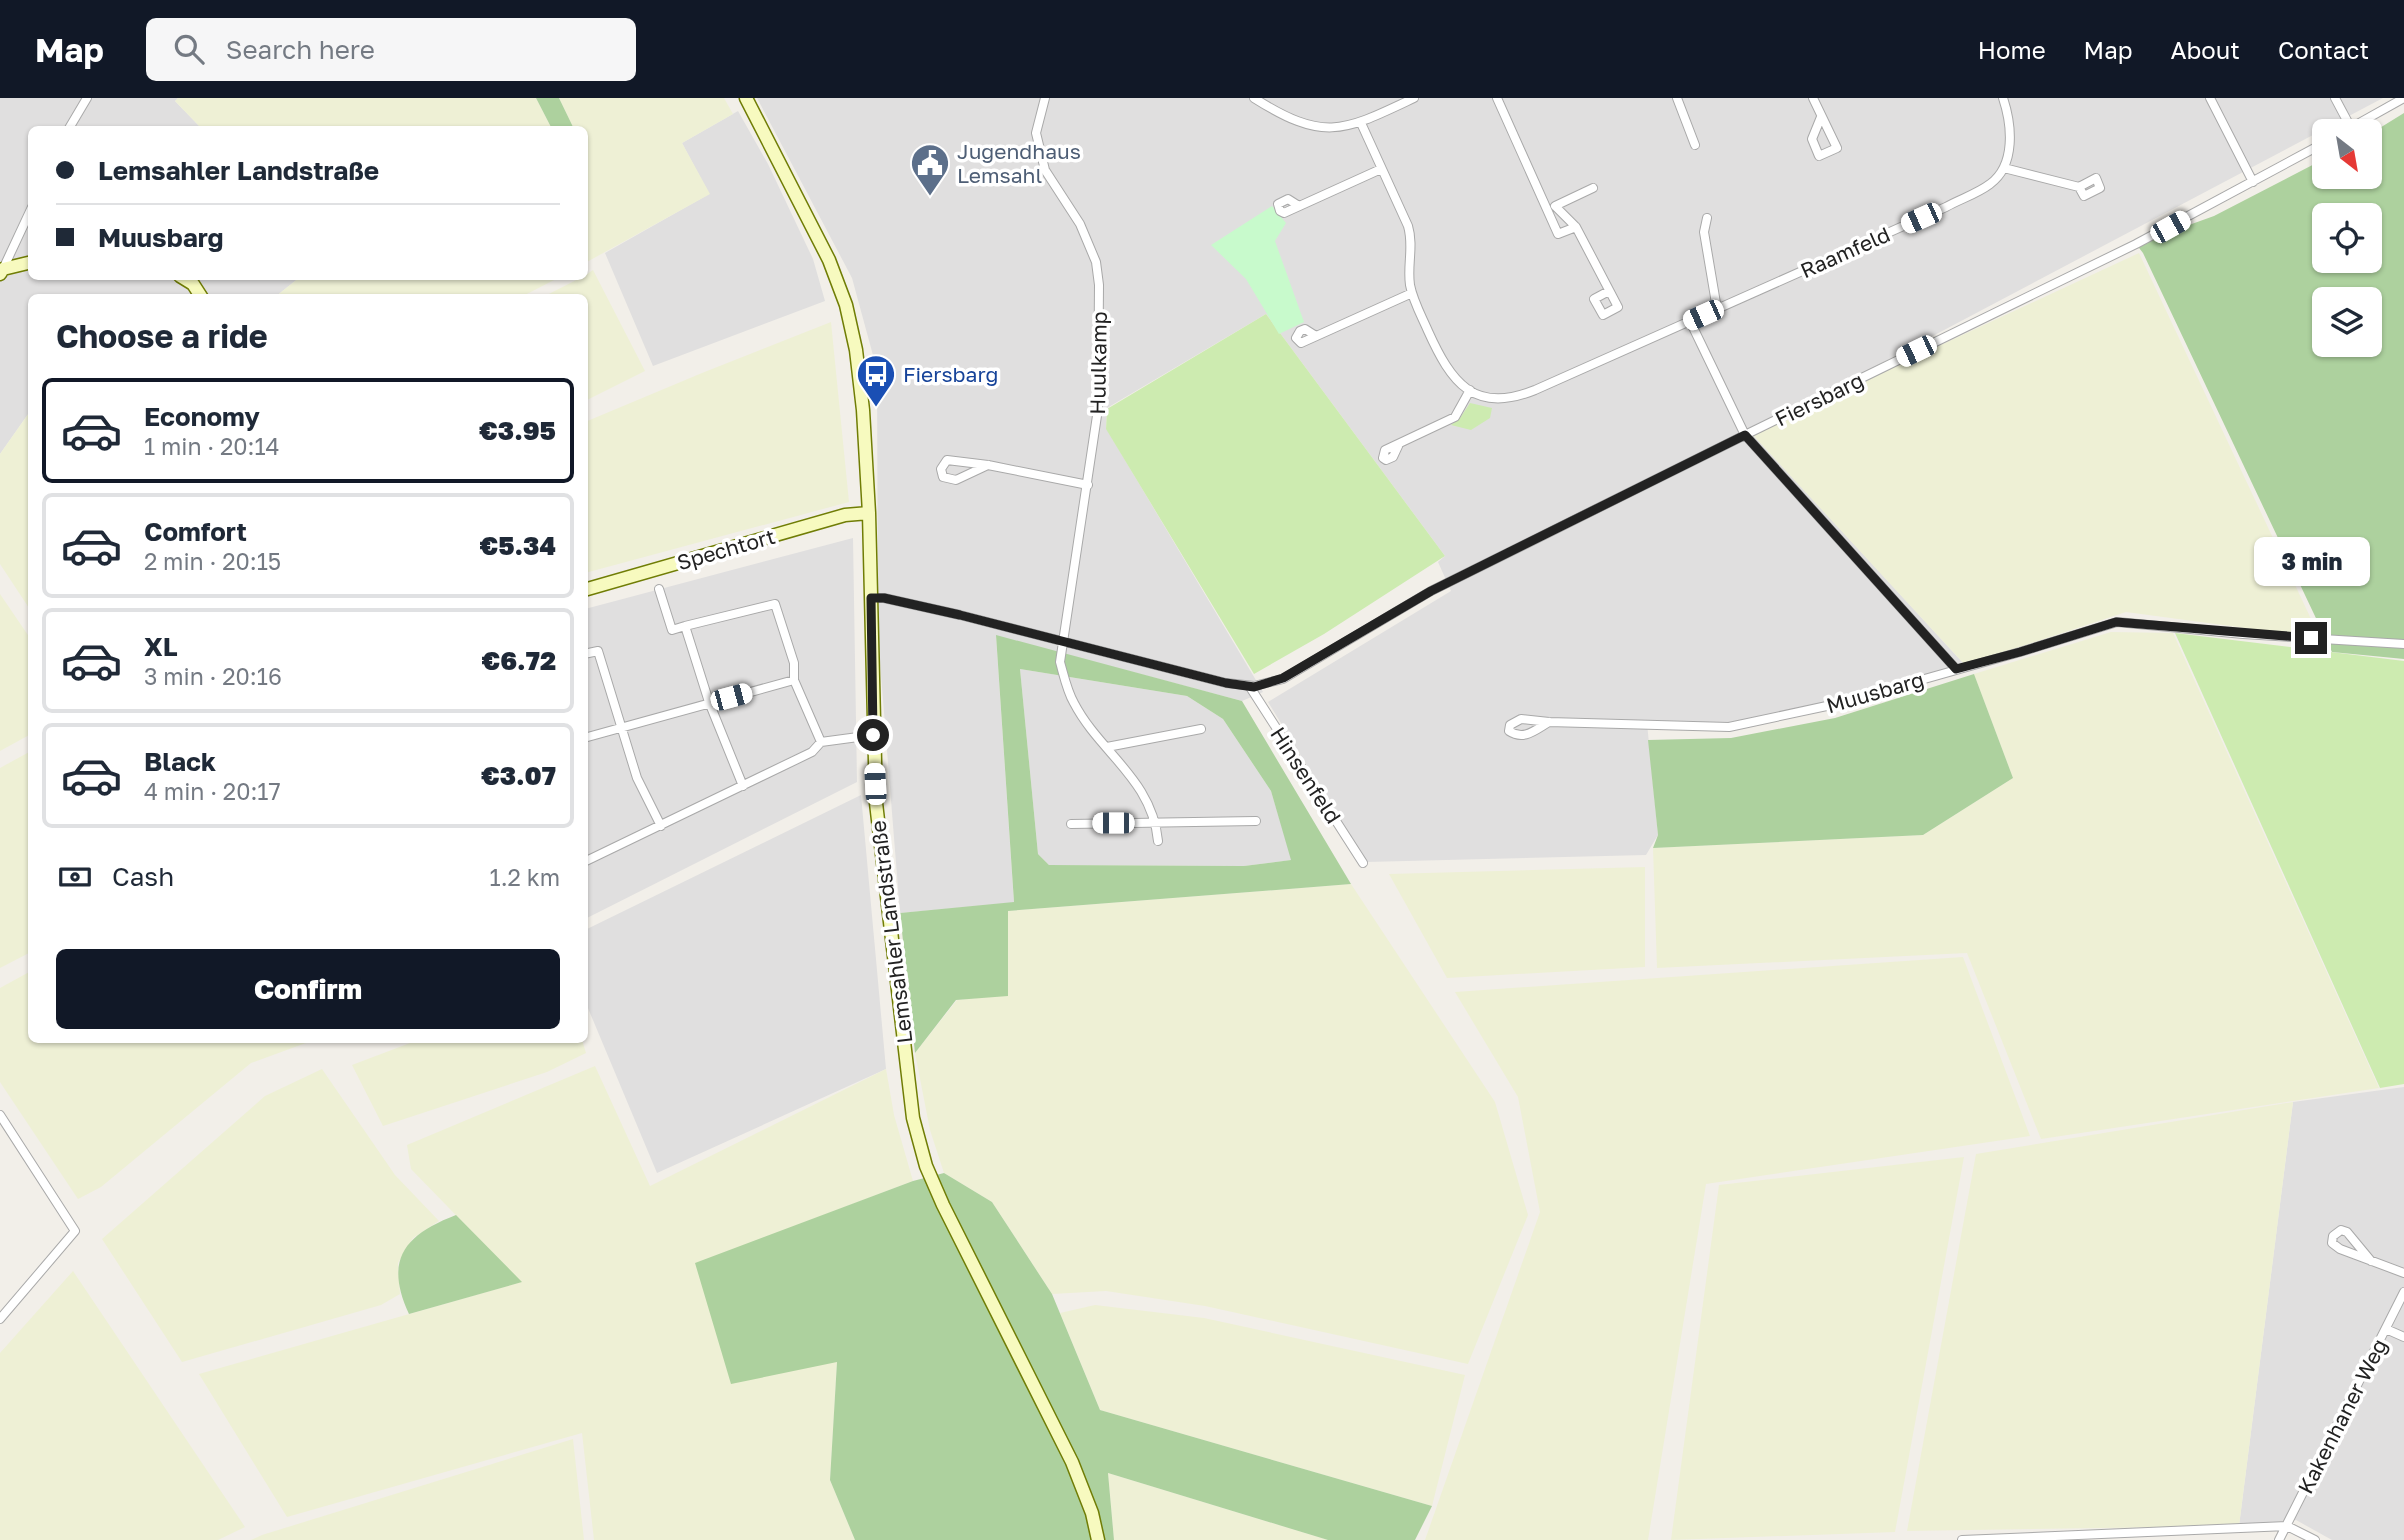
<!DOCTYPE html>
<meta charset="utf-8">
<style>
:root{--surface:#fff;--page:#f6f6f7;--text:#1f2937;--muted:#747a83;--line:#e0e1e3;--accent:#111827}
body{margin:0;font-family:"Golos Text",sans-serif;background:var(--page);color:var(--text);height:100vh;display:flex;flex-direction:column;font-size:26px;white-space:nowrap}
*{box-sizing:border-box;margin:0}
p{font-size:23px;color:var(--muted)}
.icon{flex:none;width:38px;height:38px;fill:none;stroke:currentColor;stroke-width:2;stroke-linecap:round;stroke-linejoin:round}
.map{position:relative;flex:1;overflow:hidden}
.sheet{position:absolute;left:28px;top:196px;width:560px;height:749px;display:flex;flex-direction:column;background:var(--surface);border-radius:10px;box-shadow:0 2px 5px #0004}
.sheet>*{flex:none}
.guide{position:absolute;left:28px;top:28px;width:560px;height:154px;border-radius:10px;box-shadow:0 2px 5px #0004;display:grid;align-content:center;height:154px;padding:0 28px;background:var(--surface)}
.needle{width:46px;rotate:149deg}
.controls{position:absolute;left:2312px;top:21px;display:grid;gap:14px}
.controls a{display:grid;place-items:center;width:70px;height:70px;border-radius:10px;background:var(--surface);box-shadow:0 2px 5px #0004;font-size:35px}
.end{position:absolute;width:32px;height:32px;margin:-16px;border:9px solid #222;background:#fff;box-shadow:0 0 0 4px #fff}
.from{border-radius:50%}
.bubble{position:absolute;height:49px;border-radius:10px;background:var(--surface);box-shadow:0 2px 5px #0004;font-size:23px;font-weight:800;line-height:49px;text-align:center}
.car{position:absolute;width:21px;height:42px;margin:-21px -10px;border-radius:9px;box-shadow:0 0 5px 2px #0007;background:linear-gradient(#fff 24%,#345 0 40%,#fff 0 76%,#345 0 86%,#fff 0)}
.guide b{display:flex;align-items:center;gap:24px;height:66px;font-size:26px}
.guide b+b{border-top:2px solid var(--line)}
.guide i{width:18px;height:18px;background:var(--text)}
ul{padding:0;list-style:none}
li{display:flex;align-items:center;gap:21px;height:105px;margin:0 14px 10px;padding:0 14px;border:4px solid var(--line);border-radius:10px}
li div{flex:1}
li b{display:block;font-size:26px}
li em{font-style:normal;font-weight:800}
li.on{border-color:var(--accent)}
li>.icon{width:63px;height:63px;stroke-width:1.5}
h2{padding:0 28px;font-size:32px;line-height:84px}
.pay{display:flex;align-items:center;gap:18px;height:77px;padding:0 28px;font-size:26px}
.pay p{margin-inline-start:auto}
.primary-button{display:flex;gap:14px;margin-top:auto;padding:14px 28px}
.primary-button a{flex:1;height:80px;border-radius:10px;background:var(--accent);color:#fff;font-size:28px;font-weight:800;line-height:80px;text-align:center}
header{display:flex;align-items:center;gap:42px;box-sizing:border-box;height:98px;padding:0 35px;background:var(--accent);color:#fff}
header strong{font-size:33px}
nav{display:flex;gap:38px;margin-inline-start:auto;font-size:24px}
.search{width:490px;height:63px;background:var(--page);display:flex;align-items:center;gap:18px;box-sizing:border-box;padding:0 24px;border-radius:10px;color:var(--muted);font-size:26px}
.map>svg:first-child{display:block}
</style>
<header>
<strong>Map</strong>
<div class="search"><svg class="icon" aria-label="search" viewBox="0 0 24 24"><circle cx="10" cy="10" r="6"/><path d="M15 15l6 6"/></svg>Search here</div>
<nav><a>Home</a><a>Map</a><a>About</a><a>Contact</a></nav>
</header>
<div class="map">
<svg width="2404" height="1442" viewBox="0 0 2404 1442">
<rect width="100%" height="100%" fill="#f2efe9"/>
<!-- residential -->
<path fill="#e0dfdf" d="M 0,0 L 178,0 L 175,3 L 202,31 L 32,32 L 32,178 L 300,179 L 275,199 L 32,200 L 31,312 L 0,356 Z
M 757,0 L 2383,0 L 1751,334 L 1965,567 L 1834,607 L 1729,624 L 1647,625 L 1658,737 L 1646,757 L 1366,764 L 1268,604 L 1451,493 L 1438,464 L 1445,458 L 1266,216 L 1107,310 L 1106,330 L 1263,594 L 1242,603 L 996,538 L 1014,805 L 900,815 L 878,539 L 877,272 L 852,180 Z
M 738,13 L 768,66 L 813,161 L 825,203 L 653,268 L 605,155 L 709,96 L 682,45 Z
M 853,440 L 857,684 L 585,821 L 585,511 Z
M 1020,571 L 1187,598 L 1223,621 L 1271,693 L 1292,762 L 1244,768 L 1049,767 L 1038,756 Z
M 861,697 L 886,971 L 657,1075 L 585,903 L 585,832 Z
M 2404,989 L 2404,1442 L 2332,1442 L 2296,1422 L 2239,1428 L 2293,1004 Z"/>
<!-- farmland -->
<path fill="#eef0d5" d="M 178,0 L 536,0 L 552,31 L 202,31 L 175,3 Z
M 559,0 L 724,0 L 733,16 L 682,45 L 710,96 L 585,165 L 584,32 L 574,31 Z
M 2139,155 L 2320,540 L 2126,514 L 1965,567 L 1751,335 Z
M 593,172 L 645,273 L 585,303 L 584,200 L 543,199 L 584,178 Z
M 300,179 L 300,178 L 560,179 L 521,199 L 275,199 Z
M 831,224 L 849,404 L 585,475 L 585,324 L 702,275 Z
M 31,312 L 31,513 L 0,466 L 0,356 Z
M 0,496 L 32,543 L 31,636 L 0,653 Z
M 2111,534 L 2173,535 L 2379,990 L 2041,1041 L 1967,855 L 1657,870 L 1653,750 L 1923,737 L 2013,680 L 1974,576 Z
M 31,653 L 31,854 L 0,870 L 0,670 Z
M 1645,769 L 1645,869 L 1447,880 L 1389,776 Z
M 1351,786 L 1495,1004 L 1528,1117 L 1468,1266 L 1205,1208 L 1106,1193 L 1052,1196 L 992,1104 L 944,1075 L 930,1032 L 915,955 L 957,902 L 1008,897 L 1008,813 Z
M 1963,859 L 2030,1038 L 1706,1086 L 1648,1442 L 1425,1442 L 1540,1114 L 1518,999 L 1455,894 Z
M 31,873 L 32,942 L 314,942 L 251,965 L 101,1089 L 78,1101 L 0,984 L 0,890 Z
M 418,942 L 582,942 L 586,955 L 547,974 L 383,1028 L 352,967 Z
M 595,968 L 650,1088 L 886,971 L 894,1017 L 913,1083 L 695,1166 L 837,1264 L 830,1382 L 855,1442 L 594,1442 L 582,1335 L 287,1419 L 199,1276 L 521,1184 L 411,1071 L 407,1047 Z
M 322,971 L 395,1077 L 439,1123 L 413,1140 L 398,1165 L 400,1196 L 381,1207 L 182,1264 L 102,1141 L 265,998 Z
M 2293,1004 L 2239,1428 L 1907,1433 L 1976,1056 Z
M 1964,1059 L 1895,1434 L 1671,1442 L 1719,1087 Z
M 73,1173 L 245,1429 L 218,1442 L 0,1442 L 0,1255 Z
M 1095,1207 L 1204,1220 L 1465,1277 L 1432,1408 L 1100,1312 L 1060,1215 Z
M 573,1341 L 584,1442 L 251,1442 L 262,1437 Z
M 1108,1375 L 1328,1442 L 1114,1442 Z"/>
<!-- grass -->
<path fill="#cdebb0" d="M 1266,216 L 1445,458 L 1324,536 L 1254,576 L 1106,331 L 1107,311 Z
M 1470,305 L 1492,310 L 1490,320 L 1471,332 L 1451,327 L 1460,320 Z
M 2175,535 L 2404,563 L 2404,986 L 2380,990 Z"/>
<!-- forest -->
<path fill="#add19e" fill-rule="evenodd" d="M 536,0 L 559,0 L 574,31 L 552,31 Z
M 2404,15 L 2404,561 L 2332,554 L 2143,155 L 2136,146 L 2214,118 L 2324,61 L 2324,79 L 2370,79 L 2370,36 ZM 2324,117 L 2370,117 L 2370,163 L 2324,163 ZM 2324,201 L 2370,201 L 2370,247 L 2324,247 Z
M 996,537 L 1242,603 L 1351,786 L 1008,813 L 1008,898 L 956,902 L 915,955 L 900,815 L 1014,804 ZM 1020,571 L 1187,598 L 1223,621 L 1271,693 L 1291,762 L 1244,768 L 1049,767 L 1038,756 Z
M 1974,576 L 2013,680 L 1923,737 L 1653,750 L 1658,737 L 1648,642 L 1731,640 L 1835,620 Z
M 944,1075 L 992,1104 L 1052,1196 L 1100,1312 L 1432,1408 L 1415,1442 L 1328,1442 L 1108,1375 L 1114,1442 L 855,1442 L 830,1382 L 837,1264 L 731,1286 L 695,1165 L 913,1083 Z
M 456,1117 L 522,1184 L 409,1216 C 384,1162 404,1137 456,1117 Z"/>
<!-- park -->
<path fill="#c8facc" d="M 1272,108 L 1286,125 L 1275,143 L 1304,224 L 1279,236 L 1246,181 L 1211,147 Z"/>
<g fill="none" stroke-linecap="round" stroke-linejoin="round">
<!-- street casing -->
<g stroke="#a9a9a9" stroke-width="10">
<path id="street" d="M 1045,0 L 1036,35 L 1045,72 L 1080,126 L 1096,164 L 1099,187 L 1098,311 L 1060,564 C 1064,578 1067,593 1074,605 C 1100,655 1152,681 1158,743
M 1254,0 C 1325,45 1344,33 1414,0
M 1497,0 L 1558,136 L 1576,129
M 1677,0 L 1695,47
M 1813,0 L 1837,50 L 1819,58 L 1812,41 L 1821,19
M 2210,0 L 2253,84
M 2335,0 L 2351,30
M 1361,25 L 1408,128 C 1414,148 1407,167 1410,187 C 1413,203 1422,219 1428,233 C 1451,284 1474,317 1535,292 L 1946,109 C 1960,101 1977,96 1990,86 C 2016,67 2012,27 2003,0
M 68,32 L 87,0
M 2345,33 L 2404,0
M 2004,70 L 2079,89 L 2084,98 L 2100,90 L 2096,80 L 2079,89
M 1299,108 L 1288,101 L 1278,106 L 1280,113 L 1284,115 L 1381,71
M 1555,108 L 1593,90
M 1556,109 L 1576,129 L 1618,209 L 1603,217 L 1594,201 L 1609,193
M 1707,120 L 1704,134 L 1717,211
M 3,171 L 32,109
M 1690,223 L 1745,337 L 1956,571
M 1316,238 L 1305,231 L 1300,233 L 1296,240 L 1301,245 L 1412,195
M 1399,346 L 1393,359 L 1386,362 L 1383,360 L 1385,352 L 1455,319 L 1470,292
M 988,367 L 956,382 L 943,379 L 941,371 L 947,362 L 988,367 L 1088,387
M 659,491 L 672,532 L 685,528
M 871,500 L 884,500 L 960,517 L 1226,585 L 1254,588 L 1283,581 L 1431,493 L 1745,337 L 2136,146 L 2324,45
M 584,556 L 598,553 L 637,680 L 661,728
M 1250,589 L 1363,765
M 1549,624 C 1535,632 1524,643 1509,633 L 1510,627 L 1521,621 L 1549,624 L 1729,629 L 1836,606 L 2020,554 L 2117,524 L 2243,536 L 2404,546
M 584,640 L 794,582 L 821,644 L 873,637
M 1107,649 L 1201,631
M 743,688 L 709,604 L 685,528 L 775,506 L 794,565 L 794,582
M 1071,726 L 1256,723
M 584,764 L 812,654 L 821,644
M 0,1017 L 75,1133 L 0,1221
M 2371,1163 L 2347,1134 L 2341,1132 L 2333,1138 L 2332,1145 L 2340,1151 L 2404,1175
M 2386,1231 L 2404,1239
M 1962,1442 L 2287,1428 L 2315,1442
M 2279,1442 L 2404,1194"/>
</g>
<!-- secondary casing -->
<g stroke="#707d05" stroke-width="15">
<path id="secondary" d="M 746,0 L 829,162 L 846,207 L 856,252 L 863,312 L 869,415 L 876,705 L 913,1020 L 926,1068 L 943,1107 L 1072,1364 L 1092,1415 L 1098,1442
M 0,176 L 3,171 L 32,164
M 180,178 L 193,186 L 202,200
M 584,492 L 845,417 L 869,415"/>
</g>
<!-- street -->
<use href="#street" stroke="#fff" stroke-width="8"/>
<!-- secondary -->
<use href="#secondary" stroke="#f7fabf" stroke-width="12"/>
</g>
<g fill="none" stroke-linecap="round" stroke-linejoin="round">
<!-- route -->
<path stroke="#222" stroke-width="9" d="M 873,637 L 871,500 L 884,500 L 960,517 L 1226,585 L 1254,589 L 1283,580 L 1431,493 L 1745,337 L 1956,571 L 2020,554 L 2116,524 L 2311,540"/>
</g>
<!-- icons -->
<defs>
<g id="civic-pin" transform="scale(2.0125)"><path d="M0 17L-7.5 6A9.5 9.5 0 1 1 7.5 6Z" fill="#5c6f8a" stroke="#fff"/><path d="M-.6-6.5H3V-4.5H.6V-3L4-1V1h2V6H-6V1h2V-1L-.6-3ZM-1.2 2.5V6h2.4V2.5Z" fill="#fff"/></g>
<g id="bus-pin" transform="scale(2.0125)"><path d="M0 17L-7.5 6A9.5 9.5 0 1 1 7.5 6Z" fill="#1a4fb4" stroke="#fff"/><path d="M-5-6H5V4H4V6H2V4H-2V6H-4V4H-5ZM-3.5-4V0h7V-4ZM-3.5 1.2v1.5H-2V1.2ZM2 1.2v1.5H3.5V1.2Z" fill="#fff"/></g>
</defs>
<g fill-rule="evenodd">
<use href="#civic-pin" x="930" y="65"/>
<use href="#bus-pin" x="876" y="276"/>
</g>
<g text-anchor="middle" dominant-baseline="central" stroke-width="7" stroke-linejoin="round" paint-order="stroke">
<!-- service labels -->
<g font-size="21" fill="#4e5e75" stroke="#fff" text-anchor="start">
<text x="957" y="53">Jugendhaus<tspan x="957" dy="24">Lemsahl</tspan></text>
</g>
<!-- street labels -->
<g font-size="21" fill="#222" stroke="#fff">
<text transform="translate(1845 154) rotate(-24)">Raamfeld</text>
<text transform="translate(1098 265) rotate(-89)">Huulkamp</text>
<text transform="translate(1819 301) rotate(-26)">Fiersbarg</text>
<text transform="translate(726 451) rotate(-16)">Spechtort</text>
<text transform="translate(1875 594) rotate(-16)">Muusbarg</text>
<text transform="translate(1306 677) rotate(57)">Hinsenfeld</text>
<text transform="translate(891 834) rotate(-97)">Lemsahler Landstraße</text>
<text transform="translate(2342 1318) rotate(-63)">Kakenhaner Weg</text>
</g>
<!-- transit labels -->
<g font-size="21" fill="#164399" stroke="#fff" text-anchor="start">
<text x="903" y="276">Fiersbarg</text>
</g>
</g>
</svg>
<div class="controls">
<a><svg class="needle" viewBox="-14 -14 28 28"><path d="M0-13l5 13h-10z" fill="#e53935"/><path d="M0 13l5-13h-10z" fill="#747a83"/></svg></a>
<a><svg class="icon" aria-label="locate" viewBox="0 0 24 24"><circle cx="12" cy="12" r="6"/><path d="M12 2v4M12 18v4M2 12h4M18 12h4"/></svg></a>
<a><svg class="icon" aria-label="layers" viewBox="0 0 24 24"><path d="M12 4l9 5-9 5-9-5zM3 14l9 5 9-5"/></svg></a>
</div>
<i class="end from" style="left:873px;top:637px"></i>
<i class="end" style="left:2311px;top:540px"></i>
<div class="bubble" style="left:2254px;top:439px;width:116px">3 min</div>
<i class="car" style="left:1921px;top:120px;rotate:246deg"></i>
<i class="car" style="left:2170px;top:129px;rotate:61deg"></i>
<i class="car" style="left:1703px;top:217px;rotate:246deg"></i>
<i class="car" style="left:1916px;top:253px;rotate:244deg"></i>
<i class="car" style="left:731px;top:599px;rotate:75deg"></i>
<i class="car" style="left:875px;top:686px;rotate:357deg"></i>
<i class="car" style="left:1113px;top:725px;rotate:270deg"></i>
<div class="guide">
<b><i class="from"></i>Lemsahler Landstraße</b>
<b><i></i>Muusbarg</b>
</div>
<section class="sheet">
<h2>Choose a ride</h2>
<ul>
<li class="on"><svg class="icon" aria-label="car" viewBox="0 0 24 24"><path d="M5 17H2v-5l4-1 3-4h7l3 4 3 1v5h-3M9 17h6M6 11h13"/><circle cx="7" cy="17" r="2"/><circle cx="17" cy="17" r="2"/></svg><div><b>Economy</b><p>1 min · 20:14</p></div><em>€3.95</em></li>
<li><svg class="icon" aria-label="car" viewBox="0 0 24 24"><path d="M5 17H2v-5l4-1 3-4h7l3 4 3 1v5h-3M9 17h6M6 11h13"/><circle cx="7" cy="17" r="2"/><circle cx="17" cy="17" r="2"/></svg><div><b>Comfort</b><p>2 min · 20:15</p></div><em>€5.34</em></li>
<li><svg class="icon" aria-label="car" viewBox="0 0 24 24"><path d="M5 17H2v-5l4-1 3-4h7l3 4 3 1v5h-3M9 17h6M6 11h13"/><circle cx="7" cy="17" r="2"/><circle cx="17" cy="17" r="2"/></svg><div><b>XL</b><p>3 min · 20:16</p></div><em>€6.72</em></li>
<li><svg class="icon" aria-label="car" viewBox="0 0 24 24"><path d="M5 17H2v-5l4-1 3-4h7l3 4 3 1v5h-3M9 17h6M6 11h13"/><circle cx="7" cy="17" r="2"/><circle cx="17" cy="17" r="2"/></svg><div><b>Black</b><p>4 min · 20:17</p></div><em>€3.07</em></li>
</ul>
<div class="pay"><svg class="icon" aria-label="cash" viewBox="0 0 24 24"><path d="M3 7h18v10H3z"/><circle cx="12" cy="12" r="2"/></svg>Cash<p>1.2 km</p></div>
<div class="primary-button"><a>Confirm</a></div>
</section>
</div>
